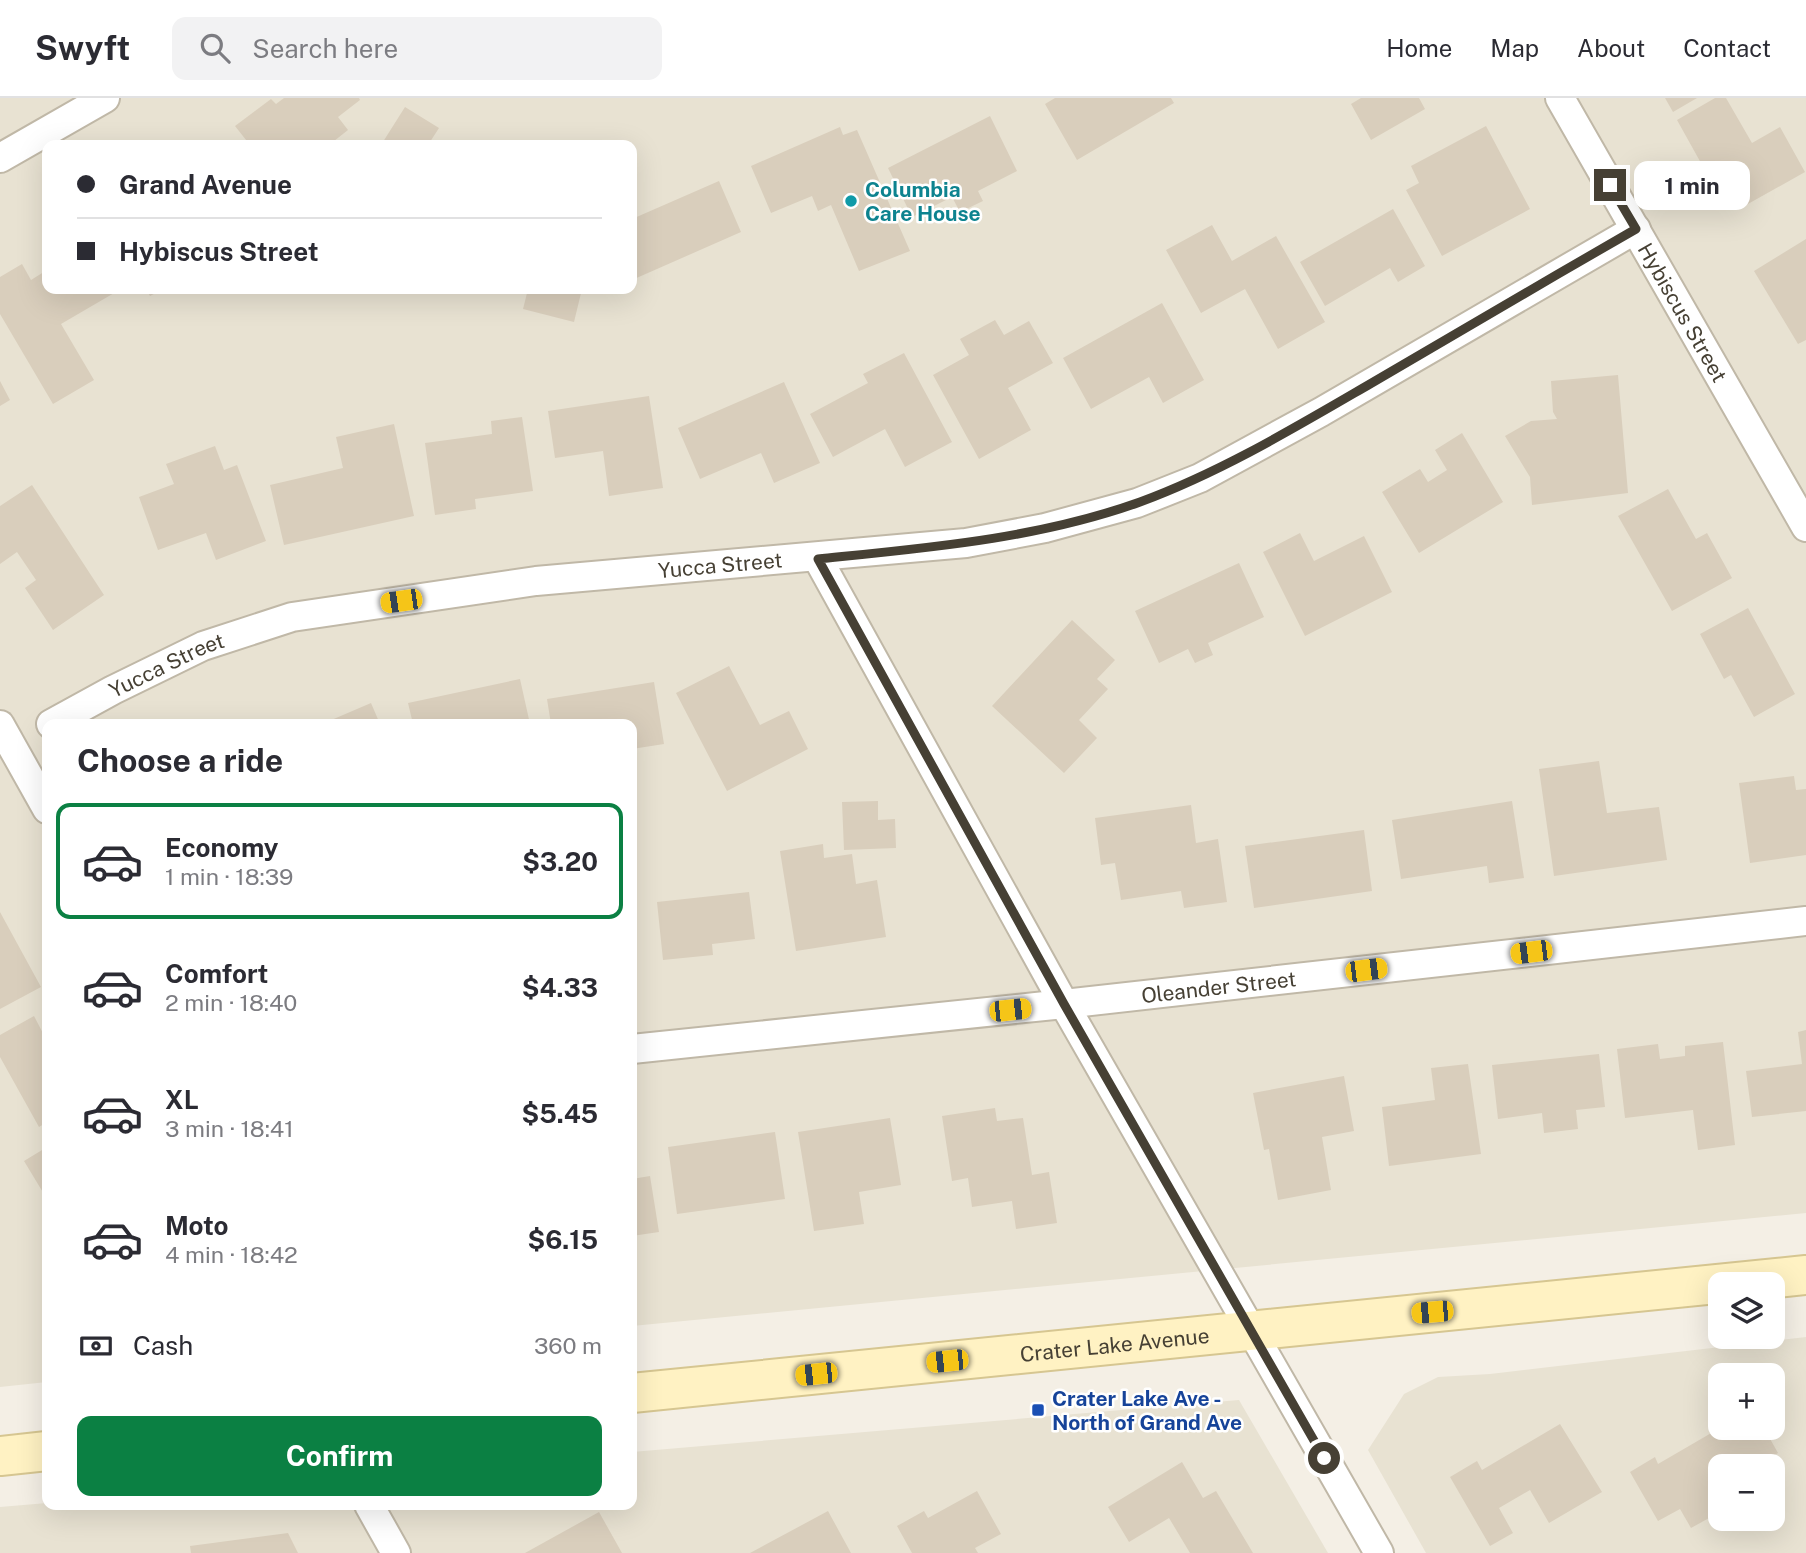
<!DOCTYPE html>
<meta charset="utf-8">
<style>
:root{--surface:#fff;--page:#f2f2f3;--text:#2b2b33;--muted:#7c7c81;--line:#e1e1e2;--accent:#0b8043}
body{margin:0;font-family:"Public Sans",sans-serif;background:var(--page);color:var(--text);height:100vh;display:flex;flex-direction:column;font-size:26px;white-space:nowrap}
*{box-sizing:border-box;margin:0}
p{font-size:23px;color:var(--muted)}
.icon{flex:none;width:38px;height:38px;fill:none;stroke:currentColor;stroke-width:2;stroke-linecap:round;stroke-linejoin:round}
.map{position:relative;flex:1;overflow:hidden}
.panel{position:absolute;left:42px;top:621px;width:595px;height:791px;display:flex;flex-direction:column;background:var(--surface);border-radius:14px;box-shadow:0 7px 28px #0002}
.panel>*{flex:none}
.top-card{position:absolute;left:42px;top:42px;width:595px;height:154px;border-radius:14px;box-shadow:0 7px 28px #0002;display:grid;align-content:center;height:154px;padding:0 35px;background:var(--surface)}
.tools{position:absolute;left:1708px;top:1174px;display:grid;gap:14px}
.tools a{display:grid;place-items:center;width:77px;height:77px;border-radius:14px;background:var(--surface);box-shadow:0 7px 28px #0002;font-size:35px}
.end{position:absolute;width:32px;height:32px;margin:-16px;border:9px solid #464034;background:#fff;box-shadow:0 0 0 4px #fff}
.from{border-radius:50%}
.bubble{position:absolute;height:49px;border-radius:14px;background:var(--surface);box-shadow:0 7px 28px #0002;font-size:23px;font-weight:700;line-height:49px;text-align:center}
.car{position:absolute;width:21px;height:42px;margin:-21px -10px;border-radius:9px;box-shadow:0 0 5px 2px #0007;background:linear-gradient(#f5c518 24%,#345 0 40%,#f5c518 0 76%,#345 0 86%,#f5c518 0)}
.top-card b{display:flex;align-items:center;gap:24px;height:66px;font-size:26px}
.top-card b+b{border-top:2px solid var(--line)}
.top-card i{width:18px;height:18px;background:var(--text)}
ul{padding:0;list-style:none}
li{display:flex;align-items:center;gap:21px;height:116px;margin:0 14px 10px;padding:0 21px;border:4px solid transparent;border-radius:14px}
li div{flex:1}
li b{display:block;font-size:26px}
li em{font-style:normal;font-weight:700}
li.on{border-color:var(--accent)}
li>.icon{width:63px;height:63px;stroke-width:1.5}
h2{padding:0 35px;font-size:32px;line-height:84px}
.pay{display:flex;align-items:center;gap:18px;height:77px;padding:0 35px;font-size:26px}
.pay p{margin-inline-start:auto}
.button{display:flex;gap:14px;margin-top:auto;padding:14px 35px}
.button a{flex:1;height:80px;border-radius:14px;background:var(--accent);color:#fff;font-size:28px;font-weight:700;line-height:80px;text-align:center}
header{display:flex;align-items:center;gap:42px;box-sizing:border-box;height:98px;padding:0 35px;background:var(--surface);border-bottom:2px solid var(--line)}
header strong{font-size:33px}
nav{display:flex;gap:38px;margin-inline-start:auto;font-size:24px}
.search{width:490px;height:63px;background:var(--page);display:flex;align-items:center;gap:18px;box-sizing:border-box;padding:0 24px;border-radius:14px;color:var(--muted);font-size:26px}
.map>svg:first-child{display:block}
</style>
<header>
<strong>Swyft</strong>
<div class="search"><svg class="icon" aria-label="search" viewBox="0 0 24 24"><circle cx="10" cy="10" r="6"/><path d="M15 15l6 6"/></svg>Search here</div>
<nav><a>Home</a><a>Map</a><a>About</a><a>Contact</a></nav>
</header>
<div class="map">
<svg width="1806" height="1455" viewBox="0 0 1806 1455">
<rect width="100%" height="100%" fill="#f4efe5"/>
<!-- residential -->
<path fill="#e8e2d2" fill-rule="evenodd" d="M 0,0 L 1806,0 L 1806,1115 L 632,1228 L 632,626 L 47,626 L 47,1284 L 0,1289 ZM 47,47 L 632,47 L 632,191 L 47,191 Z
M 1806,1239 L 1806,1455 L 1426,1455 L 1368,1352 L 1404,1296 L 1438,1279 L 1490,1276 ZM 1720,1278 L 1773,1278 L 1773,1330 L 1720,1330 ZM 1720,1368 L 1773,1368 L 1773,1421 L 1720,1421 Z
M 1239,1302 L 1328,1455 L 0,1455 L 0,1409 L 47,1405 L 632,1407 L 632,1354 Z"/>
<!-- building -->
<path fill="#d9cebc" d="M 284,0 L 359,0 L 360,2 L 338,19 L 348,32 L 329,47 L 311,47 L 309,44 L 305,47 L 250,47 L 235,28 L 271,1 L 276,6 Z
M 1055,0 L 1171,0 L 1174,5 L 1077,62 L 1045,6 Z
M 1361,0 L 1419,0 L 1425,11 L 1371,42 L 1351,6 Z
M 1665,0 L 1697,0 L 1673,14 Z
M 1715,0 L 1726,0 L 1752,45 L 1780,29 L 1805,74 L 1739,111 L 1725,87 L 1716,92 L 1677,22 Z
M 405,9 L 439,30 L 428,47 L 381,47 Z
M 990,18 L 1017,73 L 978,93 L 983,103 L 960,114 L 952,99 L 912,119 L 888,70 Z
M 1486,28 L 1530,111 L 1442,158 L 1406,92 L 1419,85 L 1411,68 Z
M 840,29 L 843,37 L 857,32 L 910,153 L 859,173 L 831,107 L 818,113 L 812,98 L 771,115 L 751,68 Z
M 719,83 L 741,134 L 632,182 L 632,121 Z
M 1393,111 L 1425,168 L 1398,184 L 1390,170 L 1325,208 L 1300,164 Z
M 1212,127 L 1232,163 L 1276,138 L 1325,224 L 1278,251 L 1245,191 L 1201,215 L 1166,152 Z
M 1806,141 L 1806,242 L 1798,246 L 1754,173 Z
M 22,166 L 31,182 L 47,172 L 47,191 L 121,191 L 61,226 L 94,282 L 53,306 L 0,216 L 0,179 Z
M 146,191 L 163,191 L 150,198 Z
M 528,191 L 582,191 L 574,224 L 523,211 Z
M 1162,205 L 1204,282 L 1163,305 L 1149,279 L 1091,311 L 1063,260 Z
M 995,222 L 1004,237 L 1029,223 L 1053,265 L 1008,290 L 1031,332 L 979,361 L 933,277 L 969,257 L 960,241 Z
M 904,255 L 952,344 L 905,369 L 885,331 L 833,359 L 810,316 L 868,285 L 863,276 Z
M 1618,277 L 1628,395 L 1532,407 L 1530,379 L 1505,338 L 1531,323 L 1557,321 L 1553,314 L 1551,283 Z
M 0,283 L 10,302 L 0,308 Z
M 784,284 L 820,365 L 774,385 L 761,355 L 700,381 L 678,330 Z
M 649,298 L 663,390 L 609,398 L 603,353 L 555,360 L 548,313 Z
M 522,319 L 533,393 L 475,401 L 476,411 L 435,417 L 425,345 L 492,336 L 491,323 Z
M 394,326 L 414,418 L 284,447 L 270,387 L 343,370 L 336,339 Z
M 1462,335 L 1503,404 L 1419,455 L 1382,394 L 1420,371 L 1428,384 L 1447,372 L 1435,352 Z
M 215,348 L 224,372 L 237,367 L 266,443 L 216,462 L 206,435 L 158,452 L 139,399 L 174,386 L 166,366 Z
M 32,387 L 104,497 L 53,532 L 25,490 L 36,482 L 17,454 L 0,466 L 0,408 Z
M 1668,391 L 1696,441 L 1707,435 L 1732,480 L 1672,513 L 1618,418 Z
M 1300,435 L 1314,463 L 1364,438 L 1392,494 L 1305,538 L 1263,454 Z
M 1239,465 L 1264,519 L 1208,545 L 1213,557 L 1195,565 L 1188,551 L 1159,565 L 1135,513 Z
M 1748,510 L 1795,596 L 1754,619 L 1731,577 L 1724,581 L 1700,536 Z
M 1072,522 L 1115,562 L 1097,581 L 1108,591 L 1079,622 L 1097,640 L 1064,675 L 992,608 Z
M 729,568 L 760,627 L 789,613 L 808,651 L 727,693 L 676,595 Z
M 520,581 L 530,626 L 413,626 L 408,605 Z
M 654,584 L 664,646 L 632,651 L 632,626 L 551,626 L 547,601 Z
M 371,605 L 380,626 L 322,626 Z
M 1599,663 L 1607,715 L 1659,709 L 1667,762 L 1554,778 L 1539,671 Z
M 1794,678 L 1796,692 L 1806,691 L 1806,757 L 1750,765 L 1739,685 Z
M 878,703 L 878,722 L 895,721 L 896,750 L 844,752 L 842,704 Z
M 1512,703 L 1524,780 L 1489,785 L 1487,768 L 1401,781 L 1392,722 Z
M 1191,707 L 1196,745 L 1218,741 L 1227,804 L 1184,810 L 1181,793 L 1121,802 L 1115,765 L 1101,767 L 1095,720 Z
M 1364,732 L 1372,793 L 1254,810 L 1245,748 Z
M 823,746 L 824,760 L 852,756 L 856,786 L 877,782 L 886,839 L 796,853 L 780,753 Z
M 749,794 L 755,841 L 712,846 L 713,857 L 663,862 L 657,804 Z
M 0,814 L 41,889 L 0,911 Z
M 34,918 L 47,943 L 47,1024 L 39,1029 L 0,959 L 0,937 Z
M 1806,932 L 1806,1013 L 1752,1019 L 1746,973 L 1802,966 L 1798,934 Z
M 1723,944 L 1735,1047 L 1698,1052 L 1693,1012 L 1625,1020 L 1617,951 L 1658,946 L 1660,961 L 1685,958 L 1685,948 Z
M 1599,956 L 1605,1009 L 1576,1012 L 1578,1031 L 1544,1035 L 1542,1015 L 1498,1021 L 1492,967 Z
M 1468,966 L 1481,1056 L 1389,1068 L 1382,1009 L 1435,1002 L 1431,970 Z
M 1344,978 L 1354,1033 L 1322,1039 L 1331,1092 L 1278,1102 L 1269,1051 L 1264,1052 L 1253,995 Z
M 995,1010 L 997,1023 L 1023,1020 L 1032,1077 L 1049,1074 L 1057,1125 L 1016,1131 L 1012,1103 L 972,1109 L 968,1080 L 952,1083 L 942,1018 Z
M 890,1020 L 901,1087 L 859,1094 L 864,1126 L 814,1133 L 798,1034 Z
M 775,1034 L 785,1101 L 677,1116 L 668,1049 Z
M 47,1049 L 47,1101 L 24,1063 Z
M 650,1078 L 659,1134 L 632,1138 L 632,1081 Z
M 1560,1326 L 1602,1394 L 1549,1425 L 1530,1392 L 1499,1410 L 1513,1435 L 1490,1448 L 1450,1379 L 1477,1363 L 1482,1372 Z
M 1739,1330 L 1764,1330 L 1778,1355 L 1754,1368 L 1720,1368 L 1720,1414 L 1691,1430 L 1680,1411 L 1658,1423 L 1630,1374 L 1655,1359 L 1658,1366 L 1713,1334 L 1718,1342 Z
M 1182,1364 L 1203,1400 L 1216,1393 L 1253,1455 L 1190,1455 L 1169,1420 L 1129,1444 L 1108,1409 Z
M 977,1393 L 1001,1436 L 975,1450 L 978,1455 L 912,1455 L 897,1428 L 924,1413 L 928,1420 Z
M 828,1413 L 851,1455 L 750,1455 Z
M 599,1414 L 622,1455 L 525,1455 Z
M 288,1435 L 298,1455 L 191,1455 L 190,1448 Z"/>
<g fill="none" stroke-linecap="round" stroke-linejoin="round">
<!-- minor casing -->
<g stroke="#c0b8a7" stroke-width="32">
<g id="minor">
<path id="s1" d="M 1560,0 L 1806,429"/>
<path d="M 0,60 L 105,0"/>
<path d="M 818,461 L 1064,906 L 1379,1455"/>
<path id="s2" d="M 51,626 L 113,592 L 203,548 L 292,519 L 536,483 L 966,445 L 1045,430 L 1137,405 L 1200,380 L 1321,314 L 1636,131"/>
<path d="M 0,627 L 47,711"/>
<path id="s3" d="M 632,951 L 1064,906 L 1806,823"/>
<path d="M 369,1407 L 396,1455"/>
</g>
</g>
<!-- secondary casing -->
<g stroke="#d6c691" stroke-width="42">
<g id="secondary">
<path id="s4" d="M 632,1295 L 1806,1177"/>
<path d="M 0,1358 L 47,1353"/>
</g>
</g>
<!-- minor -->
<use href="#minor" stroke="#fff" stroke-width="28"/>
<!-- secondary -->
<use href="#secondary" stroke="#fff2c3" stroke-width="38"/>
</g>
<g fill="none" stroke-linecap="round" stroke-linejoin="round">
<!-- route -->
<path stroke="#464034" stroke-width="9" d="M 1324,1360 L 1064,906 L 818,461 C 926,450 1037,441 1140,404 C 1221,374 1296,329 1370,286 C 1459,234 1547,182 1636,131 L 1610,87"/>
</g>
<!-- markers -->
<circle fill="#0f9aa8" stroke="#fff" stroke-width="2.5" cx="851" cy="103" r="7"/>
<rect fill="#1a4fb4" stroke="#fff" stroke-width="2.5" x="1031" y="1305" width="14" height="14" rx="3.5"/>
<g text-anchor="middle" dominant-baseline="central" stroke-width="5" stroke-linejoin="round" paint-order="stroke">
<!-- culture labels -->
<g font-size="21" font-weight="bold" fill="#0d838f" stroke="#fff" text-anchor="start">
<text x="865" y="91">Columbia<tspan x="865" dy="24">Care House</tspan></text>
</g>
<!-- street labels -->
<g font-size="21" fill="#464034" stroke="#fff">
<text stroke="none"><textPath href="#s1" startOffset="247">Hybiscus Street</textPath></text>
<text stroke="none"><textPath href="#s2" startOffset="696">Yucca Street</textPath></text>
<text stroke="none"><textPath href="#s2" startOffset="130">Yucca Street</textPath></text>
<text stroke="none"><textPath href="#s3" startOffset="590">Oleander Street</textPath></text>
<text stroke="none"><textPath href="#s4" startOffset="485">Crater Lake Avenue</textPath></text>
</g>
<!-- transit labels -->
<g font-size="21" font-weight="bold" fill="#164399" stroke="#fff" text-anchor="start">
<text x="1052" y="1300">Crater Lake Ave -<tspan x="1052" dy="24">North of Grand Ave</tspan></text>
</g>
</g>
</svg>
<div class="tools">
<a><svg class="icon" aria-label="layers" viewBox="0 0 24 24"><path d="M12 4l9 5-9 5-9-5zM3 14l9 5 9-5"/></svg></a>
<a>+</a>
<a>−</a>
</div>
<i class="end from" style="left:1324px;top:1360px"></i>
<i class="end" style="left:1610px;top:87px"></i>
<div class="bubble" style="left:1634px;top:63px;width:116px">1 min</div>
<i class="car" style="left:401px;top:503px;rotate:262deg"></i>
<i class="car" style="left:1531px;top:854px;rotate:263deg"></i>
<i class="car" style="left:1366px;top:872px;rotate:83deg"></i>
<i class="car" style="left:1010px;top:912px;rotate:84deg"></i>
<i class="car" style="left:1432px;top:1214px;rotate:265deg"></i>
<i class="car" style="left:947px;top:1263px;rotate:264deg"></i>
<i class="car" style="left:816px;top:1276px;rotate:264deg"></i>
<div class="top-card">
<b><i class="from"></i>Grand Avenue</b>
<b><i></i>Hybiscus Street</b>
</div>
<section class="panel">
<h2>Choose a ride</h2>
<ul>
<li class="on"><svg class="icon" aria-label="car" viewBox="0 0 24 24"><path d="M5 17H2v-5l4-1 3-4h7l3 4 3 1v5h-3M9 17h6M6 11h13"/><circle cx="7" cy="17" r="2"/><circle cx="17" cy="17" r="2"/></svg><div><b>Economy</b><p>1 min · 18:39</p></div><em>$3.20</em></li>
<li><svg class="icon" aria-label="car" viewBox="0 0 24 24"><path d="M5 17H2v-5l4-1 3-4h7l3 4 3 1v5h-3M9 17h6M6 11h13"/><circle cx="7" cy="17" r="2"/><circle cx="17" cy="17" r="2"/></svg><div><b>Comfort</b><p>2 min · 18:40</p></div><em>$4.33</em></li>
<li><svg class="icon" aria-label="car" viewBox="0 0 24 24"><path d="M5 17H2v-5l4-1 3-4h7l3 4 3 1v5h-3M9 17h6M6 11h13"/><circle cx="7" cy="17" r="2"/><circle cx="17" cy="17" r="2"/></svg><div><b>XL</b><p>3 min · 18:41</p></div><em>$5.45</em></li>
<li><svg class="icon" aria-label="car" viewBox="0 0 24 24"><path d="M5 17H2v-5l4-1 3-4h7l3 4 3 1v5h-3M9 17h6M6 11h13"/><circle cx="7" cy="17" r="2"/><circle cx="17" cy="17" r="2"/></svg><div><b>Moto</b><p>4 min · 18:42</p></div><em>$6.15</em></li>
</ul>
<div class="pay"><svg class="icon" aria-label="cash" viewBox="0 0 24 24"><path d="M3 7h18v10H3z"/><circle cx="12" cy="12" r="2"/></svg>Cash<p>360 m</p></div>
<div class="button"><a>Confirm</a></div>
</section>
</div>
